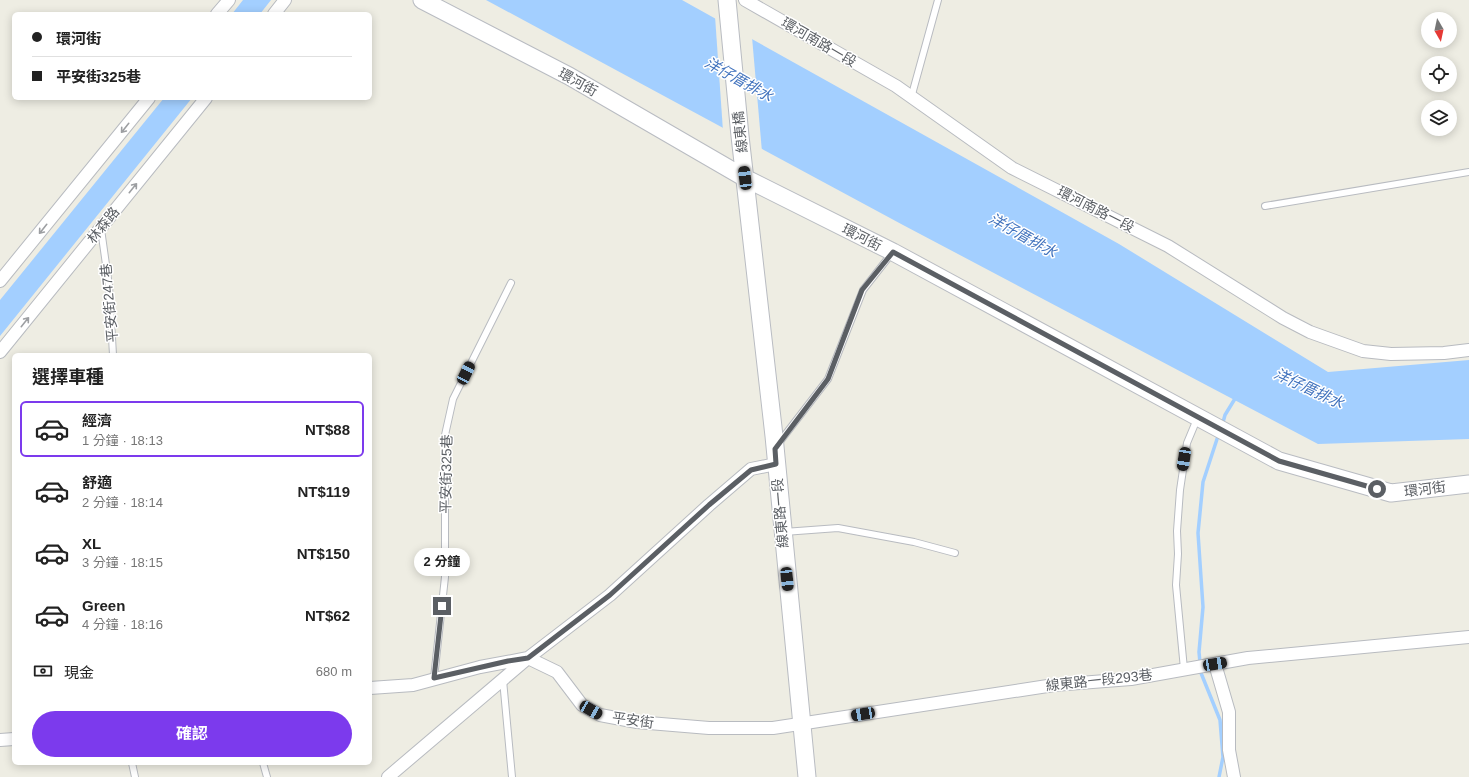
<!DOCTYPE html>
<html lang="zh-TW">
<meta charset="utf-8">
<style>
:root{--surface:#fff;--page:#f6f6f6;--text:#222;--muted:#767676;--line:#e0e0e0;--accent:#7c3aed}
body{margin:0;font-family:Arial,"Noto Sans TC",sans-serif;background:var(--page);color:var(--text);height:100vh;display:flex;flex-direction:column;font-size:15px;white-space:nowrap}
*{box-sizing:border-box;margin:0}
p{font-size:13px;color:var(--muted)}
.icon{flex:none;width:22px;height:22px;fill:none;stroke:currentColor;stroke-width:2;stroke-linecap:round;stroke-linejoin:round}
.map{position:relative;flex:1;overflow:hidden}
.sheet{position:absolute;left:12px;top:353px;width:360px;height:412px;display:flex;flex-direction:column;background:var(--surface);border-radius:6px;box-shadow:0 2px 10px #0003}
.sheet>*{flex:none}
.hud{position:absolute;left:12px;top:12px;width:360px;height:88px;border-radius:6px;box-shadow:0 2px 10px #0003;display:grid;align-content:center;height:88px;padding:0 20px;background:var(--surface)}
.needle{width:26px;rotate:171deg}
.buttons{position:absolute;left:1421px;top:12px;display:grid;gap:8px}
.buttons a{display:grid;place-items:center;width:36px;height:36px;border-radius:50%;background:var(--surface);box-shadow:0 2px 10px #0003;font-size:20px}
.end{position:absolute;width:18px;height:18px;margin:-9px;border:5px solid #5b5f64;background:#fff;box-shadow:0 0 0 2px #fff}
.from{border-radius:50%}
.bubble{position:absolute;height:28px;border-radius:14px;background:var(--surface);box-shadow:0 2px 10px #0003;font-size:13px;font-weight:700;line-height:28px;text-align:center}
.car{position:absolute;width:12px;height:24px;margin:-12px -6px;border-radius:5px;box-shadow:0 0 3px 1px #0007;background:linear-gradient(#222 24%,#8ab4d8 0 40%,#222 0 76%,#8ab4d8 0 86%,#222 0)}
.hud b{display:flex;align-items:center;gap:14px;height:38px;font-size:15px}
.hud b+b{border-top:1px solid var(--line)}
.hud i{width:10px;height:10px;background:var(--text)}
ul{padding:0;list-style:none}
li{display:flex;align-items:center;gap:12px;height:56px;margin:0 8px 6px;padding:0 12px;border:2px solid transparent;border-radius:6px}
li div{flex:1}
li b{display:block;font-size:15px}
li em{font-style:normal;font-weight:700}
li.on{border-color:var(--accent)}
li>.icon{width:36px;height:36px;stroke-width:1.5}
h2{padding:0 20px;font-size:18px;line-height:48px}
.pay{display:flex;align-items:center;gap:10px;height:44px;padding:0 20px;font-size:15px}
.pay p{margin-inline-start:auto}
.cta{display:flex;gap:8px;margin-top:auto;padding:8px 20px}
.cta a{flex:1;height:46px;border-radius:24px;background:var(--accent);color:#fff;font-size:16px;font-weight:700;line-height:46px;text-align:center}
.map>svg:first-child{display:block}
</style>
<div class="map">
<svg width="1469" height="777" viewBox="0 0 1469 777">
<rect width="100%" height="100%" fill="#eeede3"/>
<!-- water -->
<path fill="#a3cfff" d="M 243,0 L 271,0 L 260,14 L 232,14 Z
M 486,0 L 682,0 L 1119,244 L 1328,372 L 1469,360 L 1469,439 L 1318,444 L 903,225 Z
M 164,98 L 192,98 L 0,336 L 0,300 Z"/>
<!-- pier -->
<path fill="#eeede3" d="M 715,16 L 752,37 L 762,152 L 723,131 Z"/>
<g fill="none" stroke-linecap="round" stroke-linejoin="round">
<!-- stream -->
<path stroke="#a3cfff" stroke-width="3.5" d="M 1222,426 L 1225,415 L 1236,397
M 1219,433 L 1203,482 L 1198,533 L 1203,607 L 1199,652 L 1201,673 L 1220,720 L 1223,757 L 1219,777"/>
<!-- lane casing -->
<g stroke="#b8bbc0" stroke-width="8">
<path id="lane" d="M 911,98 L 938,0
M 1265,206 L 1469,172
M 101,229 L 109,286 L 113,355
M 778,444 L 828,379 L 863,290 L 892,253
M 784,532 L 838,528 L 914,542 L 955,553
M 1184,669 L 1176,585 L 1178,554 L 1177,531 L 1180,490 L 1187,443 L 1197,419
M 434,678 L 445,577 L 445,435 L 453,399 L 511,283
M 503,680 L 512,777
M 132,763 L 135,777
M 263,763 L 267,777"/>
</g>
<!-- street casing -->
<g stroke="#b8bbc0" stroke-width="14">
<path id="street" d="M 745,0 L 896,86 L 1012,168 L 1168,246 L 1283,318 L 1310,332 L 1363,351 L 1391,354 L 1444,353 L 1469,350
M 217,14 L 229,0
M 274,14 L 285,0
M 0,281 L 149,98
M 0,352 L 206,98
M 1215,664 L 1229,712 L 1229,750 L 1234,777
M 370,688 L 413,685 L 480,667 L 528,658 L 557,672 L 582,705 L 600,715 L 637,722 L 709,728 L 773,728 L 1054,685 L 1131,679 L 1248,658 L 1469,637
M 0,740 L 14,739
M 388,777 L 528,658 L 610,595 L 709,505 L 751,469 L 776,464"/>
</g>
<!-- secondary casing -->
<g stroke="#b9bcc2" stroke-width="19">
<path id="secondary" d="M 422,0 L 569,76 L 745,178 L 893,252 L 1279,461 L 1391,493 L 1469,484
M 727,0 L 740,136 L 774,436 L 807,777"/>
</g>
<!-- lane -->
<use href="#lane" stroke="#fff" stroke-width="6"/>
<!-- street -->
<use href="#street" stroke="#fff" stroke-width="12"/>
<!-- secondary -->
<use href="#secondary" stroke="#fff" stroke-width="17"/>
</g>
<!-- one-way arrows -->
<defs><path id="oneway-shaft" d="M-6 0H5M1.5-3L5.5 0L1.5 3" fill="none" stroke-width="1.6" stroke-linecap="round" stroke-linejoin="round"/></defs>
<g stroke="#9d9fa2">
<use href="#oneway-shaft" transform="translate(125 128) rotate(129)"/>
<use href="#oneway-shaft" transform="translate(133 188) rotate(-51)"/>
<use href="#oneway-shaft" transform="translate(43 229) rotate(129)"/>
<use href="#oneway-shaft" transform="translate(25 322) rotate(-51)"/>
</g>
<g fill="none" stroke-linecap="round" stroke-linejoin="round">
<!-- route -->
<path stroke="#5b5f64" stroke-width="5" d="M 442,606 L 434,678 L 508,661 L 528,658 L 610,595 L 709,505 L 751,470 L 776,464 L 775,449 L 828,379 L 862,290 L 893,252 L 1279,461 L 1377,489"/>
</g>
<g text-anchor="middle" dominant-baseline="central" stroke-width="3" stroke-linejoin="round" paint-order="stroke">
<!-- street labels -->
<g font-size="14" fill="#5b5f64" stroke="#fff">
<text transform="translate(819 42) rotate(30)">環河南路一段</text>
<text transform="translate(578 82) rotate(29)">環河街</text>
<text transform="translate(740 132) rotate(-96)">線東橋</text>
<text transform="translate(1096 209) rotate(27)">環河南路一段</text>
<text transform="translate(103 225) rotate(-51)">林森路</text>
<text transform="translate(862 237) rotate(27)">環河街</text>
<text transform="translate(109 303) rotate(-95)">平安街247巷</text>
<text transform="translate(446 474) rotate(-89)">平安街325巷</text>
<text transform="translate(1425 489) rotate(-7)">環河街</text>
<text transform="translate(780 513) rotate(-95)">線東路一段</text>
<text transform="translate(1099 680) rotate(-6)">線東路一段293巷</text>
<text transform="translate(633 720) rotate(8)">平安街</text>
</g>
<!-- water labels -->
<g font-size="15" font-style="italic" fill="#4072bd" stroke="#fff">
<text transform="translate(739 79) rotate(29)">洋仔厝排水</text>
<text transform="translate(1023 235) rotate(29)">洋仔厝排水</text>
<text transform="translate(1309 388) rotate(25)">洋仔厝排水</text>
</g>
</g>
</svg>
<div class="buttons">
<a><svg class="needle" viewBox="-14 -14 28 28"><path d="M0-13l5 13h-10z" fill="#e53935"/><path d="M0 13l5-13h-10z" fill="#767676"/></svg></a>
<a><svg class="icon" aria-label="locate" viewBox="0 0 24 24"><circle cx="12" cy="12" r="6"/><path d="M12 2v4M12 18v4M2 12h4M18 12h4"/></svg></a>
<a><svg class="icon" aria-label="layers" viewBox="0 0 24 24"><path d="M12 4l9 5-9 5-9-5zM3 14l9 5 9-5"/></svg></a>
</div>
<i class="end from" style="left:1377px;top:489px"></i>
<i class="end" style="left:442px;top:606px"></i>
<div class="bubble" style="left:414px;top:548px;width:56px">2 分鐘</div>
<i class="car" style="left:745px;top:178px;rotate:353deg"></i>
<i class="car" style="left:466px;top:373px;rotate:26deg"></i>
<i class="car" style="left:1184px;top:459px;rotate:189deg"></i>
<i class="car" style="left:787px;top:579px;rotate:174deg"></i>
<i class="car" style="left:1215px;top:664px;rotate:81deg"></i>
<i class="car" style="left:591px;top:710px;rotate:120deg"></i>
<i class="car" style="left:863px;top:714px;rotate:261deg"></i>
<div class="hud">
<b><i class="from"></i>環河街</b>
<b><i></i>平安街325巷</b>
</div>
<section class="sheet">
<h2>選擇車種</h2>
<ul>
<li class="on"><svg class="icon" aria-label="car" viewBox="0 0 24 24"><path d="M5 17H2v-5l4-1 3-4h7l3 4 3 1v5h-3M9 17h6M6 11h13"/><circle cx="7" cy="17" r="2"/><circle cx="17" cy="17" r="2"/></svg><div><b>經濟</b><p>1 分鐘 · 18:13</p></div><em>NT$88</em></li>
<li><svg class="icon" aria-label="car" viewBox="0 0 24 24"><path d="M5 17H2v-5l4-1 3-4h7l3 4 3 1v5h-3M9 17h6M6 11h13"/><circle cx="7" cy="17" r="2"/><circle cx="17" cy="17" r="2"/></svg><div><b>舒適</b><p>2 分鐘 · 18:14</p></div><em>NT$119</em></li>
<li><svg class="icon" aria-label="car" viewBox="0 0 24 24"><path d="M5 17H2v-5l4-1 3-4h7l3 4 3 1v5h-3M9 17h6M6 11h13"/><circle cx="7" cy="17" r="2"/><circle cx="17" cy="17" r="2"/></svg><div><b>XL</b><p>3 分鐘 · 18:15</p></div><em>NT$150</em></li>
<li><svg class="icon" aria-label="car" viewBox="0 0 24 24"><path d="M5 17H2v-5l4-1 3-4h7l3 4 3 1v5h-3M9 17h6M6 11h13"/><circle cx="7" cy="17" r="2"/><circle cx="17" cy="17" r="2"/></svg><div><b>Green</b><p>4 分鐘 · 18:16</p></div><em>NT$62</em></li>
</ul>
<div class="pay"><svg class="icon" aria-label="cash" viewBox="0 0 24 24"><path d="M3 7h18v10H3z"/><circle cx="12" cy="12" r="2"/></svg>現金<p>680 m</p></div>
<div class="cta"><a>確認</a></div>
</section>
</div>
